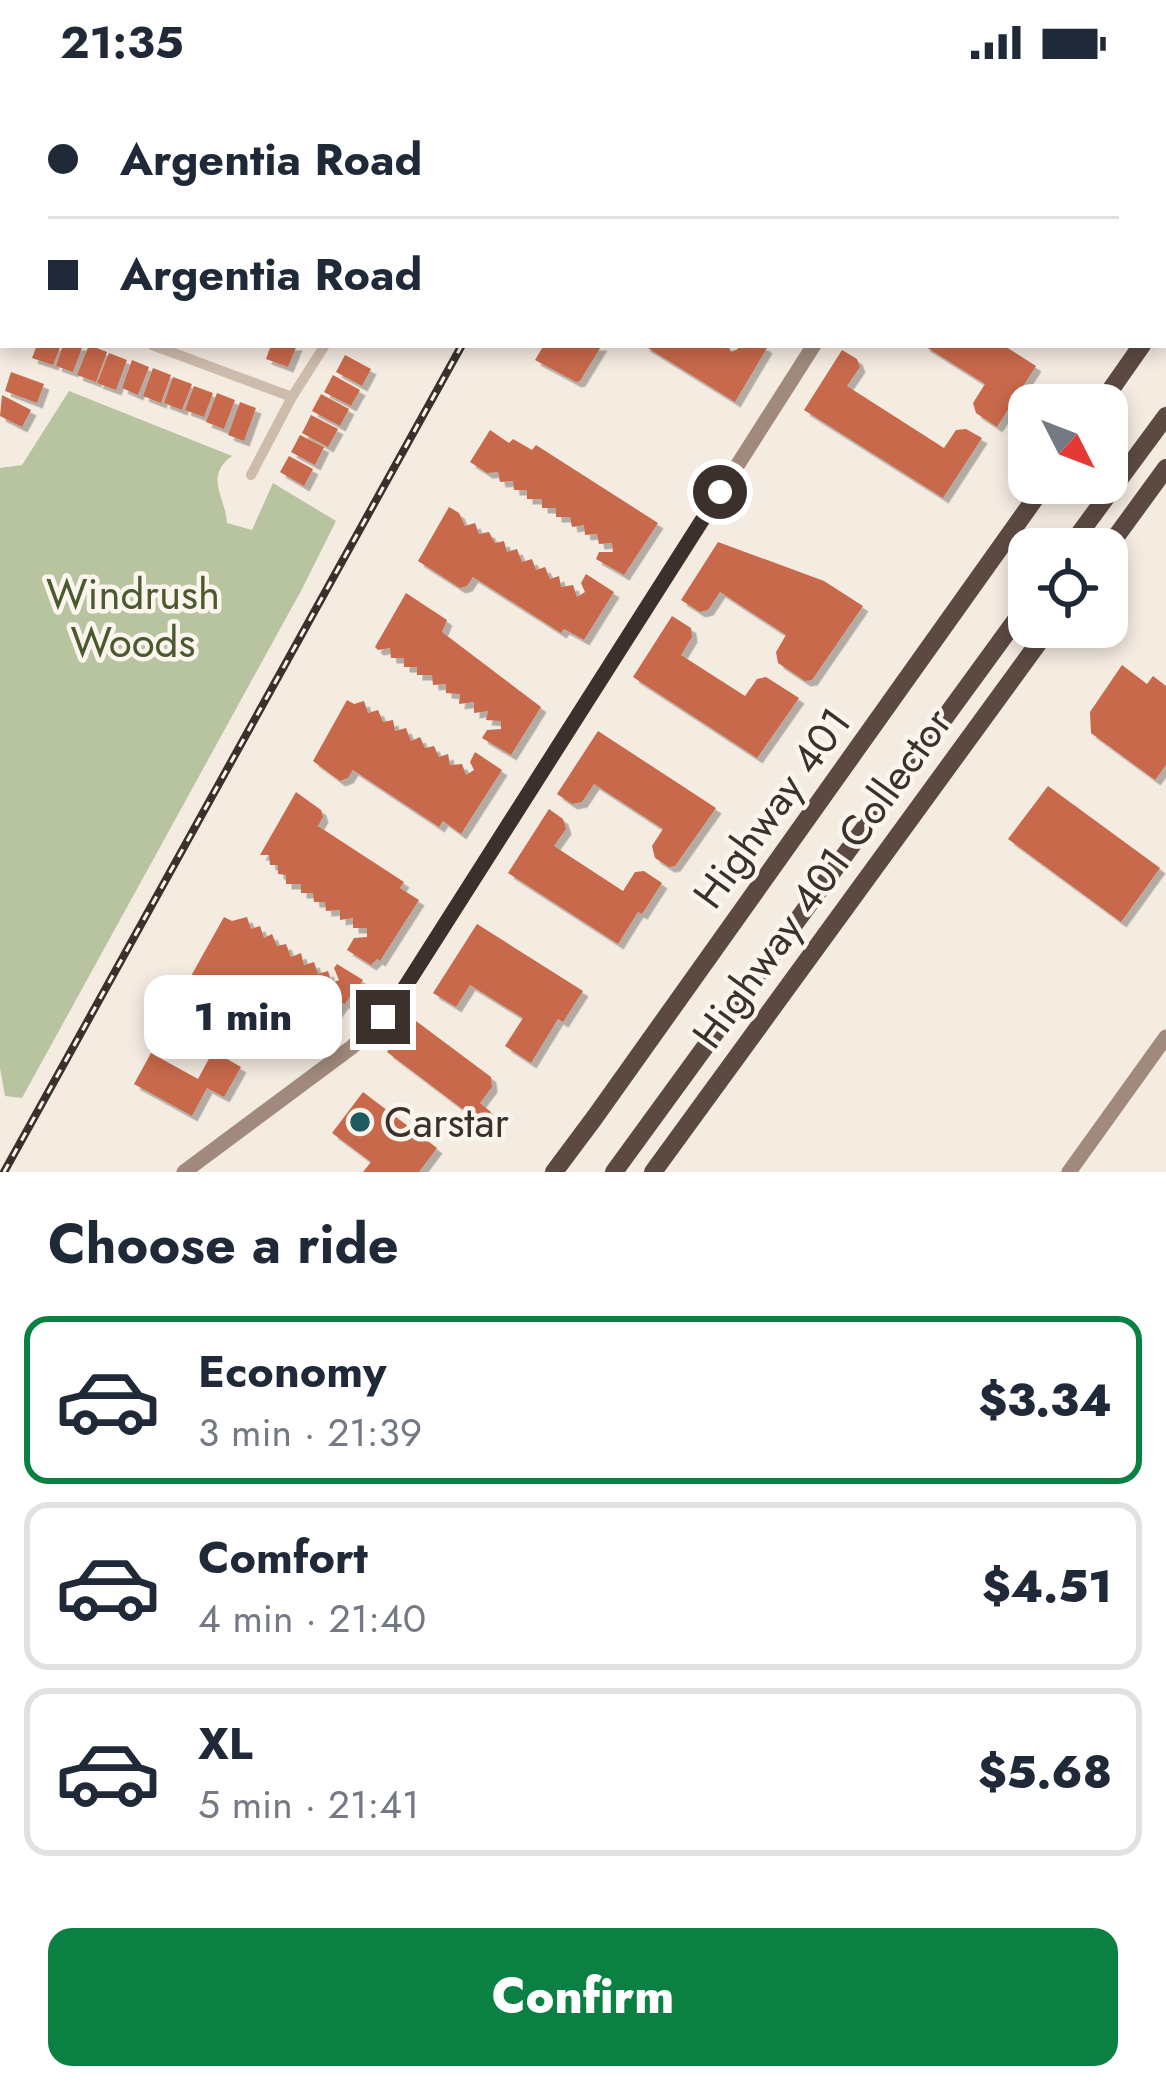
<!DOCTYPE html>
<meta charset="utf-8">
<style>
:root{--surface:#fff;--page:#f2f2f3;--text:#1f2937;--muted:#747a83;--line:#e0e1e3;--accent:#0b8043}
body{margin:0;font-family:Jost,sans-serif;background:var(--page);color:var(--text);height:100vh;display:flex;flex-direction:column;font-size:45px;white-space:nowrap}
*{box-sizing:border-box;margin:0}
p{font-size:39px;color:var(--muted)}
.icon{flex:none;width:66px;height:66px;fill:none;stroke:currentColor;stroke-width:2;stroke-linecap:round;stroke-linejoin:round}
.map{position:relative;height:1088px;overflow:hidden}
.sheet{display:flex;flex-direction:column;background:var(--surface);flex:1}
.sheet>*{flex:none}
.banner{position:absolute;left:0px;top:0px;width:1167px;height:264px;box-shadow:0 6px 18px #0003;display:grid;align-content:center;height:264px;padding:0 48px;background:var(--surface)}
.needle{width:78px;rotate:132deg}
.tools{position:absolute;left:1008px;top:300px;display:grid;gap:24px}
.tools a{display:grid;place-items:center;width:120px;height:120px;border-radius:24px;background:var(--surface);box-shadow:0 6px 18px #0003;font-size:60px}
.end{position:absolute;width:54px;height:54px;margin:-27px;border:15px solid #3b302b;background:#fff;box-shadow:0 0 0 6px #fff}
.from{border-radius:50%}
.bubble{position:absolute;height:84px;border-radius:24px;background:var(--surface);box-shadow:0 6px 18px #0003;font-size:39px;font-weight:800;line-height:84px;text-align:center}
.banner b{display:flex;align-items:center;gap:42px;height:114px;font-size:45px}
.banner b+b{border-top:3px solid var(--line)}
.banner i{width:30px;height:30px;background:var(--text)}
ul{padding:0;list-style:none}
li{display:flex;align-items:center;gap:36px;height:168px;margin:0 24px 18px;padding:0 24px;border:6px solid var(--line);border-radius:24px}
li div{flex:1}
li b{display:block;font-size:45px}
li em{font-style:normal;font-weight:800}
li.selected{border-color:var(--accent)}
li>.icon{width:108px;height:108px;stroke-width:1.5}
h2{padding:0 48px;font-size:54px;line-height:144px}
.action{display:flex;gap:24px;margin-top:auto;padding:24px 48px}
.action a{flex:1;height:138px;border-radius:24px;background:var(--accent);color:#fff;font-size:48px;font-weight:800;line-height:138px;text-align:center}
.status{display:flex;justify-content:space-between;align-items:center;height:84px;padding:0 60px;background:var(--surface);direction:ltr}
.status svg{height:33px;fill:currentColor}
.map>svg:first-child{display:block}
</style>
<div class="status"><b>21:35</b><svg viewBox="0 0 49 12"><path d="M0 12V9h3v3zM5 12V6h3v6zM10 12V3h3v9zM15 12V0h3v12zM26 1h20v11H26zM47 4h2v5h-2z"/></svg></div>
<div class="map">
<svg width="1166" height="1088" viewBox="0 0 1166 1088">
<defs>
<filter id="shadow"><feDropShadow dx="5.5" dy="5.5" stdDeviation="0" flood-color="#0004"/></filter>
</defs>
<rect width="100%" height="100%" fill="#f4ebe1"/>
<!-- green -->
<path fill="#b8c4a0" d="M 69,307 L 232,372 C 204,393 225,411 227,439 L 252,446 L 273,399 L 336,437 L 302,505 L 22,1014 L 5,1012 L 0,984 L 0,384 L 22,381 Z"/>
<!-- building -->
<path fill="#c8694b" filter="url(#shadow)" d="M 37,261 L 61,261 L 53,281 L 32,274 Z
M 63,261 L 83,261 L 73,288 L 56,282 Z
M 89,261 L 107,268 L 96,298 L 77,291 Z
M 271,261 L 297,261 L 288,283 L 266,275 Z
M 544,261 L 602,261 L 580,297 L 576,298 L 535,276 Z
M 643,261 L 728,261 L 731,268 L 738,265 L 736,261 L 763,261 L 767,264 L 735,318 Z
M 923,261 L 1003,261 L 1036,282 L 997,343 L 976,329 L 973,319 L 985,300 Z
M 842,266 L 857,275 L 860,283 L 847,302 L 944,364 L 956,346 L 966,345 L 982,354 L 943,414 L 804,326 Z
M 109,269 L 127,276 L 116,306 L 97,299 Z
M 345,271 L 371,285 L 362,302 L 336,288 Z
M 132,276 L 149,283 L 138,311 L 122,304 Z
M 153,284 L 171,291 L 161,319 L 143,312 Z
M 11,288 L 44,300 L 37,319 L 5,307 Z
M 333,291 L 360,306 L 351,322 L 324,308 Z
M 173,293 L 192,300 L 182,326 L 164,319 Z
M 194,302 L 213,309 L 204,333 L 185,326 Z
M 217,309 L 235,316 L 224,345 L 206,338 Z
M 321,310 L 349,325 L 340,342 L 312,327 Z
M 2,311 L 31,326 L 22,343 L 0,332 Z
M 240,318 L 256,324 L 244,357 L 228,351 Z
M 311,331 L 338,345 L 328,363 L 302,349 Z
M 490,346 L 509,359 L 513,355 L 532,366 L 536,361 L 658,439 L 624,491 L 596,475 L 599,468 L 613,468 L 612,459 L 599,460 L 597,450 L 585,451 L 584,441 L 572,443 L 570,433 L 556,433 L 556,424 L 542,424 L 542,415 L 527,415 L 527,406 L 514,406 L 513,397 L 500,398 L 498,388 L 487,389 L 470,378 Z
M 300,351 L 324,363 L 315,381 L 291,368 Z
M 289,372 L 313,385 L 304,402 L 280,388 Z
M 449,423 L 459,429 L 465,442 L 475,439 L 479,450 L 489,448 L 495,459 L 504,457 L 507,468 L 517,465 L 522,478 L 532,475 L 536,486 L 545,483 L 550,495 L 559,492 L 561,503 L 573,501 L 577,513 L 585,508 L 581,499 L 586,490 L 614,508 L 584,556 L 564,545 L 561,549 L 473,493 L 467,502 L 460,504 L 418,477 Z
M 718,458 L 824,497 L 863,522 L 812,596 L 805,597 L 778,579 L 776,568 L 786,551 L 720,508 L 708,526 L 700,528 L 681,516 Z
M 406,509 L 447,536 L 442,548 L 541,623 L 511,671 L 482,654 L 487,646 L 501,645 L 501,637 L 486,636 L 488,627 L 474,629 L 474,618 L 459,620 L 460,610 L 446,609 L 446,600 L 433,601 L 432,591 L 417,591 L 417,583 L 404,583 L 404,574 L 391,574 L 390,564 L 378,566 L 375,563 Z
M 672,532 L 691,544 L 692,553 L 681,571 L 745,612 L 757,595 L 766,593 L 799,614 L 757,674 L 633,593 Z
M 1122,581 L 1147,600 L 1153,592 L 1166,602 L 1166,681 L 1155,696 L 1091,649 L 1090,628 Z
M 347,616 L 354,620 L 364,617 L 368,629 L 378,626 L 383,638 L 393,636 L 395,647 L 406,644 L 411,657 L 420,653 L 425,664 L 434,662 L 439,673 L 448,670 L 450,681 L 462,680 L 466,691 L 474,686 L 470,678 L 475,668 L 502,686 L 461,750 L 443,737 L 439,743 L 353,686 L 348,694 L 340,697 L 313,677 Z
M 598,647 L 716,724 L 675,782 L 669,783 L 655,774 L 652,762 L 663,745 L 594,700 L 582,718 L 572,720 L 557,710 Z
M 1048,702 L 1160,784 L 1121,838 L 1008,755 Z
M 296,708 L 321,726 L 323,733 L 318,742 L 404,798 L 400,804 L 419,816 L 380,877 L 377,875 L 371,881 L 347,866 L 354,854 L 367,853 L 367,844 L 353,844 L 353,834 L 340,836 L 340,826 L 326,827 L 325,818 L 314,818 L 313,809 L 301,809 L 301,800 L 286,800 L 286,791 L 278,790 L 278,781 L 270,781 L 269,771 L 260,771 Z
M 549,725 L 563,735 L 566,745 L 554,762 L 623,807 L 635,788 L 644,787 L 662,799 L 642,830 L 638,828 L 618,860 L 508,789 Z
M 224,833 L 232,837 L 247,833 L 251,845 L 260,842 L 264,854 L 272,850 L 277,862 L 286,860 L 291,873 L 301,869 L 304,881 L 314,878 L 318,890 L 328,887 L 332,899 L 339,896 L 334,884 L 337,880 L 363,896 L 353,912 L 351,911 L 345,920 L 343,919 L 334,932 L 327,927 L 311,951 L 220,894 L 208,904 L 191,892 Z
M 477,840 L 583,907 L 563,938 L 558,935 L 531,979 L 505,962 L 523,934 L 470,901 L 456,923 L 433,909 Z
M 412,934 L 491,993 L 492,1003 L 480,1019 L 491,1028 L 487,1034 L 477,1036 L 387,968 Z
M 213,967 L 241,983 L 224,1013 L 207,1004 L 192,1032 L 134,1000 L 151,969 L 198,995 Z
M 363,1008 L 437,1064 L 419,1088 L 363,1088 L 371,1078 L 332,1049 Z"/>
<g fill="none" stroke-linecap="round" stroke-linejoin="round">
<!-- street -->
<path stroke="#cdbbac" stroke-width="10" d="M 304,3 L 306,0
M 472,3 L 474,0
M 0,17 L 3,18
M 0,204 L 3,205
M 152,261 L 292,313
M 251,391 L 292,313 L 325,261"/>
<!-- secondary -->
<path stroke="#a18a7d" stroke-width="15" d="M 978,3 L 980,0
M 184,1088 L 352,963 L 383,933 L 400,911 L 814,261
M 1069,1088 L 1166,953"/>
<!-- highway -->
<path stroke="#5c4a42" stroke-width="18" d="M 1164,231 L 1166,229
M 1100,321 L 1142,261
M 1068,465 L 1166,332
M 1107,465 L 1166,384
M 554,1088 L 595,1033 L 1046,399
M 614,1088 L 1029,518
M 653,1088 L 1050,543"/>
<!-- rail casing -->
<g stroke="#3b302b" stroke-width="8">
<path id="rail" d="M 611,3 L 613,0
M 4,1088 L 462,261"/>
</g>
<!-- rail -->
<use href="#rail" stroke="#fbf5ee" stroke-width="3" stroke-dasharray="9" stroke-linecap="butt"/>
</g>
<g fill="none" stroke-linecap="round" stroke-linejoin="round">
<!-- route -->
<path stroke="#3b302b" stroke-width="15" d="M 383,933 L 400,911 L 720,408"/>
</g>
<!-- markers -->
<circle fill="#1f5a5e" stroke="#fbf5ee" stroke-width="4.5" cx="360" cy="1038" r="12"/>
<g text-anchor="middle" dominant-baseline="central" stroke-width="9" stroke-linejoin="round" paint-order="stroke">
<!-- park labels -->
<g font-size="42" fill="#4a5a2e" stroke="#fbf5ee">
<text x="133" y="510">Windrush<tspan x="133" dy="48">Woods</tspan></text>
</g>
<!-- street labels -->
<g font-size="42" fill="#3b302b" stroke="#fbf5ee">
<text transform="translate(772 724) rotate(-54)">Highway 401</text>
<text transform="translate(822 794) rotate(-54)">Highway 401 Collector</text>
</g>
<!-- poi labels -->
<g font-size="42" fill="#3b302b" stroke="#fbf5ee" text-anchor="start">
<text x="384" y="1038">Carstar</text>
</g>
</g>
</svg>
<div class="tools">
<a><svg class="needle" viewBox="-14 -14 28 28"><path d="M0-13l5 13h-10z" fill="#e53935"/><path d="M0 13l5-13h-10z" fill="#747a83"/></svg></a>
<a><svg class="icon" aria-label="locate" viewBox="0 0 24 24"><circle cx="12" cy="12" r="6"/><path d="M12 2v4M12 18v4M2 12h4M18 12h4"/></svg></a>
</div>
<i class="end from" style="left:720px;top:408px"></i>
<i class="end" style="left:383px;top:933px"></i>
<div class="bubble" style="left:144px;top:891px;width:198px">1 min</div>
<div class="banner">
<b><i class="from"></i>Argentia Road</b>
<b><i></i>Argentia Road</b>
</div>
</div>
<section class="sheet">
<h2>Choose a ride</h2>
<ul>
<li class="selected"><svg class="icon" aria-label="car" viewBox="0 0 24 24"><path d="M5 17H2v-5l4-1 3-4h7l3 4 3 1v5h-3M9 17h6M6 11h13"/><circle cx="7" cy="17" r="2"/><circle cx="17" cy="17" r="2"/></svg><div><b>Economy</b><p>3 min · 21:39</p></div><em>$3.34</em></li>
<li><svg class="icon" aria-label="car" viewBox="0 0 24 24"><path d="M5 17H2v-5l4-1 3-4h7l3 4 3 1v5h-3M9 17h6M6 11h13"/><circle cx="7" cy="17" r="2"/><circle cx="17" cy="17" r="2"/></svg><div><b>Comfort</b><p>4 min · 21:40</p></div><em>$4.51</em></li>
<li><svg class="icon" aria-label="car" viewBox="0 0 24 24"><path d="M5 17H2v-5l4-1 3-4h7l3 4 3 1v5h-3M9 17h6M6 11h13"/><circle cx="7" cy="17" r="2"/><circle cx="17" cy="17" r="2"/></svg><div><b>XL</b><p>5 min · 21:41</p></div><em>$5.68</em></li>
</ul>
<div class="action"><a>Confirm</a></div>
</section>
